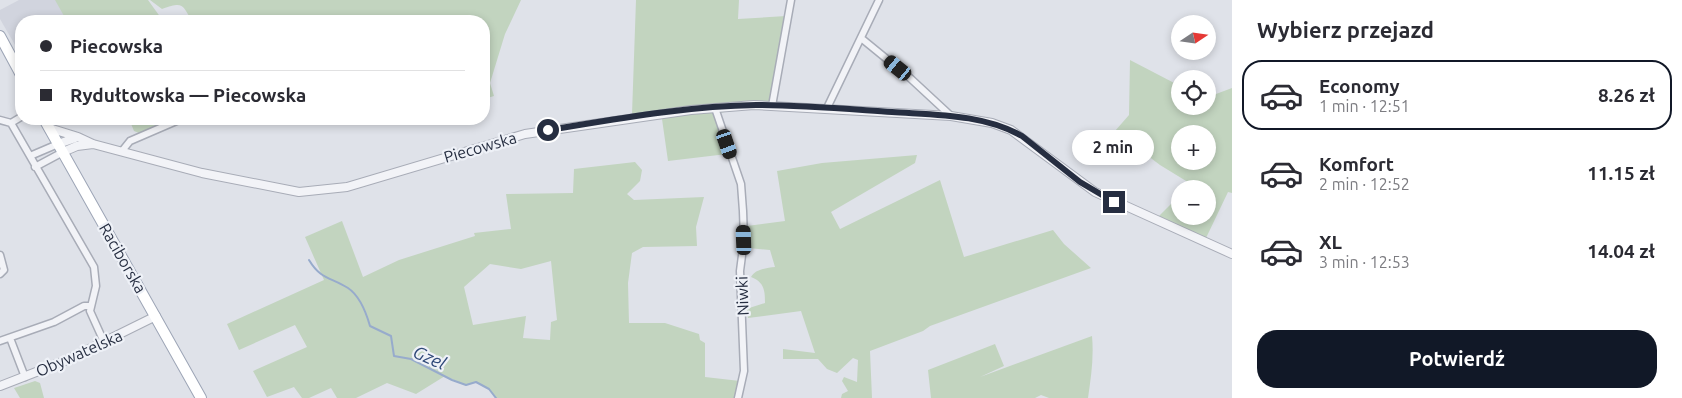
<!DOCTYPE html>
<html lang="pl">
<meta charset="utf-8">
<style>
:root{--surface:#fff;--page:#f2f2f3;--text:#2b2b33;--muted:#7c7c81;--line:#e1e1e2;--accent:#111827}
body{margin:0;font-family:Ubuntu,sans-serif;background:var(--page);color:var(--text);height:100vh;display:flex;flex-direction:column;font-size:19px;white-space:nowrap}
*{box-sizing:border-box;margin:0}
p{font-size:16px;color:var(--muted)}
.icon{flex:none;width:28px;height:28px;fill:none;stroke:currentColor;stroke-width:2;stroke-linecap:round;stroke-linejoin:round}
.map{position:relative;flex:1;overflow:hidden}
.drawer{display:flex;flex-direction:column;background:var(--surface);width:450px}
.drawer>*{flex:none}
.guide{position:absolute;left:15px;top:15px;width:475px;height:110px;border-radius:20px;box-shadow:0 2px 8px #0003;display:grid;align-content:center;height:110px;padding:0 25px;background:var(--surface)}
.needle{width:32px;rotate:77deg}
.buttons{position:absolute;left:1171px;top:15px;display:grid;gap:10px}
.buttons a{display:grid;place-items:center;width:45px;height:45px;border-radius:50%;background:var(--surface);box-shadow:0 2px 8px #0003;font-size:25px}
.end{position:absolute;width:22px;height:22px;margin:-11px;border:6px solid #262e41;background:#fff;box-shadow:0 0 0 2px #fff}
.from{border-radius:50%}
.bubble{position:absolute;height:35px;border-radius:18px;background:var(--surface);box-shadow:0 2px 8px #0003;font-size:16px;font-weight:700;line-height:35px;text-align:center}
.car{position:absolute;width:15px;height:30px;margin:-15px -8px;border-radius:6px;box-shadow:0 0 4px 1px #0007;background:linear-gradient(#222 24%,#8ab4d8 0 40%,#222 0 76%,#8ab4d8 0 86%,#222 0)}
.guide b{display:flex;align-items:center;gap:18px;height:48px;font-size:19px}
.guide b+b{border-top:1px solid var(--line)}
.guide i{width:12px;height:12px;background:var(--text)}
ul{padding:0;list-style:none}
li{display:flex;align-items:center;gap:15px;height:70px;margin:0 10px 8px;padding:0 15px;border:2px solid transparent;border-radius:20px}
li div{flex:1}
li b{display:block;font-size:19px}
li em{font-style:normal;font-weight:700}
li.selected{border-color:var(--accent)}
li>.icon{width:45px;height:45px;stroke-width:1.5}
h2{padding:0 25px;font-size:22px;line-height:60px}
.button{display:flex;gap:10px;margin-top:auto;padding:10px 25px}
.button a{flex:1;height:58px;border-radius:20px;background:var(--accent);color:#fff;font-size:20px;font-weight:700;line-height:58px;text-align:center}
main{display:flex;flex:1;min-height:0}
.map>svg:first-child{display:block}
</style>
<main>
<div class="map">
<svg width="1232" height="398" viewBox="0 0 1232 398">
<rect width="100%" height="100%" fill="#dfe2e9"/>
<!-- built -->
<path fill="#d1d4de" d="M 19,0 L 56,0 L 65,16 L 59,21 L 21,21 L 21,48 L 18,50 L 0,19 L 0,10 Z"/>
<!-- green -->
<path fill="#c2d4bf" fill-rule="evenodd" d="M 55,0 L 148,0 L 161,18 L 153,21 L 57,21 L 64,16 Z
M 150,0 L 521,0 L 505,34 L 490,83 L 494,96 L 484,99 L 484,21 L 317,21 L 313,15 L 302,21 L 192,21 C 182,5 184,1 162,9 Z
M 636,0 L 739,0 L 738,19 L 786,16 L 772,106 L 717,113 L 727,154 L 668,161 L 662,119 L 632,114 Z
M 1130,60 L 1180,86 L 1180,106 L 1208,106 L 1208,97 L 1232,88 L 1232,193 L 1228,192 L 1206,238 L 1159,216 L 1180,195 L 1180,216 L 1208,216 L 1208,189 L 1186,189 L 1191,184 L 1160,165 L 1115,131 L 1129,115 ZM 1180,134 L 1208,134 L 1208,161 L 1180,161 Z
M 129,119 L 174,119 L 139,133 L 134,131 Z
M 917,155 L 915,163 L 831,212 L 840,229 L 940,180 L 964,257 L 1053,230 L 1064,244 L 1091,268 L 930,326 L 923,331 L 870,351 L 872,398 L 841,398 L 842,394 L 848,391 L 842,381 L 844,377 L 857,382 L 858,360 L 853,358 L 837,373 L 827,369 L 818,359 L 783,359 L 783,349 L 815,353 L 801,311 L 748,318 L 746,309 L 765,303 C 765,290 764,282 751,277 C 755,269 767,268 775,267 L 770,250 L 748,248 L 747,226 L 785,221 L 777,171 L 822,163 Z
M 635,162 L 642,170 L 640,181 L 627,194 L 634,200 L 704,197 L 696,227 L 697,246 L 643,247 L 632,253 L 628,283 L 629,323 L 665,323 L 699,334 L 700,340 L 705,343 L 705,377 L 740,381 L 735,398 L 496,398 L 489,389 L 476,382 L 466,385 L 445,376 L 416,394 L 387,383 L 356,398 L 337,398 L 331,388 L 309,398 L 302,398 L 294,387 L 267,397 L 253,371 L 307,347 L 295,325 L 239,350 L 227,324 L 324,280 L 305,237 L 342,221 L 363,277 L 399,260 L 475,236 L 474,233 L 511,229 L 506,194 L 573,193 L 574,169 ZM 551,261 L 557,320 L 551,322 L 550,340 L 523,338 L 526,316 L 473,325 L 464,287 L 490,264 L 521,269 Z
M 1092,336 C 1094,358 1091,377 1088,398 L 1049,398 L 1041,395 L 1035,398 L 931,398 L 928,370 L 995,344 L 1004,366 L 980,377 Z
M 35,381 L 40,383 L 44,398 L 20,398 L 14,388 Z"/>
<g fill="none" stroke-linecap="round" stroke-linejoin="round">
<!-- stream -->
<path stroke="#97abcc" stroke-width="2" d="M 309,260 C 321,280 331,277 348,288 C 360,296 366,312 370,326 L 391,336 L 394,356 L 411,359 L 452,380 L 466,385 L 476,382 L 489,389 L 496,398"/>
<!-- minor casing -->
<g stroke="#a8acb7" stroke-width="9">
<path id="minor" d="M 861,38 L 910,78 L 951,116
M 772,106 L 791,0
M 715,108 L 741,184 L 743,211 L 744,240 L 740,271 L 744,371 L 738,398
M 827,108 L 879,0
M 0,120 L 11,123 L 15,130 L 94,267 L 96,286 L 90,311 L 104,342
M 11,123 L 21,117
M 122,151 L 130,141 L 181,119
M 30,156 L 58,144
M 35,167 L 63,152
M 0,255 L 4,270 L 0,274
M 10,338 L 25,377
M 0,341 L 54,322 L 84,306 L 91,306"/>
</g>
<!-- tertiary casing -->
<g stroke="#a8acb7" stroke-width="10">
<path id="tertiary" d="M 49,128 L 78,137
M 58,144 L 78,137 L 93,144 L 202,173 L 299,192 L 347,187 L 525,134 L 691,110 L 754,105 L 951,116 L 992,123 L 1011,130 L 1095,192 L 1232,254
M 63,152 L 77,146 L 93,144
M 0,386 L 67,360 L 156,316"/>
</g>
<!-- primary casing -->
<g stroke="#9da5b6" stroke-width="12">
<path id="primary" d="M 0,36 L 21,75
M 44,119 L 201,398"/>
</g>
<!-- minor -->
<use href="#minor" stroke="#f2f3f7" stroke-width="6"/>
<!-- tertiary -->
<use href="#tertiary" stroke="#f2f3f7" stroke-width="8"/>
<!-- primary -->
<use href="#primary" stroke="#fff" stroke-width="10"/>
</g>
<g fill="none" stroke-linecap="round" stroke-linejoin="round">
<!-- route -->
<path stroke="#262e41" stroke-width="6" d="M 548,130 C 616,119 687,106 756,105 C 801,105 847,109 892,112 C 936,115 983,114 1022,136 L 1080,182 L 1114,202"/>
</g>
<g text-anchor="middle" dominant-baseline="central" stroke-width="4.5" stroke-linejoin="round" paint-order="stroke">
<!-- street labels -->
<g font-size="16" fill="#262e41" stroke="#eef1f7">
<text transform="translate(480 147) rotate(-16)">Piecowska</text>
<text transform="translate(123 258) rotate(60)">Raciborska</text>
<text transform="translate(742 296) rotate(-92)">Niwki</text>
<text transform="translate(79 353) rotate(-24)">Obywatelska</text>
</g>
<!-- water labels -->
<g font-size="18" font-style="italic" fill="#2e4878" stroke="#eef1f7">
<text transform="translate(430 357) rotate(24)">Gzel</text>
</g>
</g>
</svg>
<div class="buttons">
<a><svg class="needle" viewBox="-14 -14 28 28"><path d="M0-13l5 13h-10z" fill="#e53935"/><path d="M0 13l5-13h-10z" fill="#7c7c81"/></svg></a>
<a><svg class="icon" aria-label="locate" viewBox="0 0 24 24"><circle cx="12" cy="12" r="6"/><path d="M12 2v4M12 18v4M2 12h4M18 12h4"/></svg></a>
<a>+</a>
<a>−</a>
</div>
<i class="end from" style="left:548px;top:130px"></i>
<i class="end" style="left:1114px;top:202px"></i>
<div class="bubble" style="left:1072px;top:130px;width:82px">2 min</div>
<i class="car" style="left:898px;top:68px;rotate:309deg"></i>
<i class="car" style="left:727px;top:144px;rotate:161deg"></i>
<i class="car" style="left:744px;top:240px;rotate:358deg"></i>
<div class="guide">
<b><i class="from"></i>Piecowska</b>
<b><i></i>Rydułtowska — Piecowska</b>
</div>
</div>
<section class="drawer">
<h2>Wybierz przejazd</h2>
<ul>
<li class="selected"><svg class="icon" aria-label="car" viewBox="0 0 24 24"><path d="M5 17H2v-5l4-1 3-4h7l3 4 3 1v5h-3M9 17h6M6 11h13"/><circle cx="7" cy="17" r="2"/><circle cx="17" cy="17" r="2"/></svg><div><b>Economy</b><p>1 min · 12:51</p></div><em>8.26 zł</em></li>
<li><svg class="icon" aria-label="car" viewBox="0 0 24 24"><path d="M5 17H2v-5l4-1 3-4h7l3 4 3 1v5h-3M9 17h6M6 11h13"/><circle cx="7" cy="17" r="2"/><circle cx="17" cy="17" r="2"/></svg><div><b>Komfort</b><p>2 min · 12:52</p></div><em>11.15 zł</em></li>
<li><svg class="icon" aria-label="car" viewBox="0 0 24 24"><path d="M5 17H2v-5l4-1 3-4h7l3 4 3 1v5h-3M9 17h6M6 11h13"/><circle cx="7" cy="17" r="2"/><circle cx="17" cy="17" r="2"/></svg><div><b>XL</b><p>3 min · 12:53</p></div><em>14.04 zł</em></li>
</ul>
<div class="button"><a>Potwierdź</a></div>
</section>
</main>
